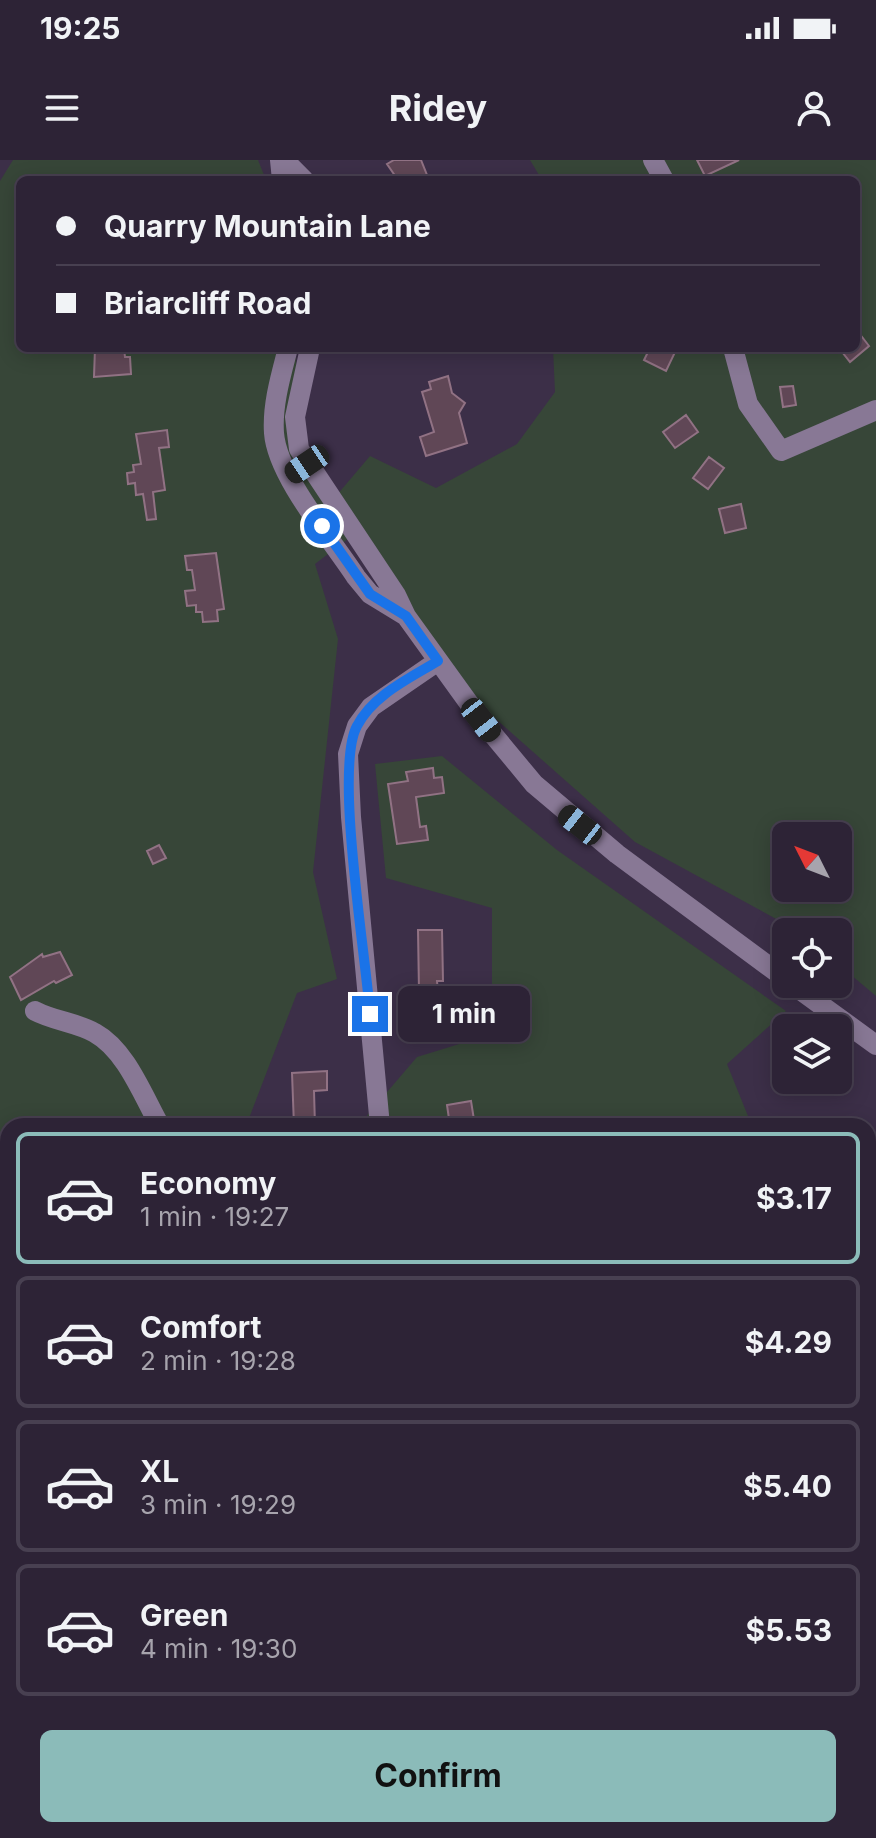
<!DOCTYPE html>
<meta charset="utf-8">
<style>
:root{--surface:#2d2336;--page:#392f42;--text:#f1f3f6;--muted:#a7a4ad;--line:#484051;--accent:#8bbbb9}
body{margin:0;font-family:Inter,sans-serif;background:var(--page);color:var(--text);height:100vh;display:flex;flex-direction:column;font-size:30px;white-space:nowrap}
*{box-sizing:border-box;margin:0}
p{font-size:26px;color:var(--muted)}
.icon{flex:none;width:44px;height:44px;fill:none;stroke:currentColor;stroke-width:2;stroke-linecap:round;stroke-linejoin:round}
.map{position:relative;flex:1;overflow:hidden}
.drawer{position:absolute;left:0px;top:958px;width:876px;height:720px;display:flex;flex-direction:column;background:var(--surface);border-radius:24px 24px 0 0;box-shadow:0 4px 20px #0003,0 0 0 2px var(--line)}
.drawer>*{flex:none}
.top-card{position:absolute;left:16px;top:16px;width:844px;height:176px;border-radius:12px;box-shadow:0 4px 20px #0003,0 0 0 2px var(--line);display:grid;align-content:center;height:176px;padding:0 40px;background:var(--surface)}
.needle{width:52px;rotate:312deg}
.controls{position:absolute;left:772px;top:662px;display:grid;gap:16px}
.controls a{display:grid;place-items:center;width:80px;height:80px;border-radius:12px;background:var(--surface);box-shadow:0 4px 20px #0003,0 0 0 2px var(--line);font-size:40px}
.end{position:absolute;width:36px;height:36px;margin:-18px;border:10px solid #1a73e8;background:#fff;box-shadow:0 0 0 4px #fff}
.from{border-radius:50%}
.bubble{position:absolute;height:56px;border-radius:12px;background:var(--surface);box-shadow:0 4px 20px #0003,0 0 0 2px var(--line);font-size:26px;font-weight:700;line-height:56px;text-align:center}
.car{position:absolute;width:24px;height:48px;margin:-24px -12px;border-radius:10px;box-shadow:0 0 6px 2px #0007;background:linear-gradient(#222 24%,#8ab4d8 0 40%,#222 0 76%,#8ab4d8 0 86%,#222 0)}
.top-card b{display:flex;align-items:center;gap:28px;height:76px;font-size:30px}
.top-card b+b{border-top:2px solid var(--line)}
.top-card i{width:20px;height:20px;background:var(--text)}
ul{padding:14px 0 0;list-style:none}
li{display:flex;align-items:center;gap:24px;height:132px;margin:0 16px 12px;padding:0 24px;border:4px solid var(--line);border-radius:12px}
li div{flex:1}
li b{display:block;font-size:30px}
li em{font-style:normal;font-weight:700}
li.active{border-color:var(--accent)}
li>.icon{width:72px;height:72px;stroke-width:1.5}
.primary-button{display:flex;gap:16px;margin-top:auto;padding:16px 40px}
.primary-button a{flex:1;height:92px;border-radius:12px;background:var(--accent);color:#111;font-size:32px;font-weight:700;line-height:92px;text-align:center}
.status{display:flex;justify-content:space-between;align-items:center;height:56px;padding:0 40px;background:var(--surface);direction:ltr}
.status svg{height:22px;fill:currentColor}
header{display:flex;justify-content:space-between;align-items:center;height:104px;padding:0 40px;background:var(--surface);font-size:36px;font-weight:700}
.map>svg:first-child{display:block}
</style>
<div class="status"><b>19:25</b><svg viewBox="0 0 49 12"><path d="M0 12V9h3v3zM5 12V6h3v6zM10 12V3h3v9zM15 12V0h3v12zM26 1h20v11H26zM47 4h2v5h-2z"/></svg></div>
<header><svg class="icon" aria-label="menu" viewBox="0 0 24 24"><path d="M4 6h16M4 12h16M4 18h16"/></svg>Ridey<svg class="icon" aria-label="person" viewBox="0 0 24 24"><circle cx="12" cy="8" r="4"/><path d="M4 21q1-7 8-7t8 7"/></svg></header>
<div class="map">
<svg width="876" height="1678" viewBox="0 0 876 1678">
<rect width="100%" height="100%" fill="#3c2f48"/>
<!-- green -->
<path fill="#374638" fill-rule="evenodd" d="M 13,0 L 258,0 L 266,20 L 20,20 L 20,188 L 295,188 L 299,235 L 292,288 L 349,378 L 315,404 L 338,479 L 313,712 L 337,819 L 297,833 L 246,966 L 8,966 L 8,1214 L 0,1213 L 0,21 Z
M 530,0 L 876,0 L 876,836 L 838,804 L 838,772 L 800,772 L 635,682 L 463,530 L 336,336 L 370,296 L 436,328 L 517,284 L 555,232 L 553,188 L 856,188 L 856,20 L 542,20 ZM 786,676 L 838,676 L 838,728 L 786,728 Z
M 442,596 L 557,690 L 786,851 L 727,904 L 752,966 L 358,966 L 417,897 L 492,874 L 492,748 L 386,718 L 375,604 Z
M 876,1049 L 876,1112 L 868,1116 L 868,1051 Z
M 868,1217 L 876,1225 L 876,1678 L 0,1678 L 0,1399 L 8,1404 L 8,1670 L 868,1670 Z"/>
<!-- building -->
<path fill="#604756" stroke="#917284" stroke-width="2" d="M 394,0 L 421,0 L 429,20 L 398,20 L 387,4 Z
M 697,0 L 739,0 L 705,16 Z
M 856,169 L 869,186 L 850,202 L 839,188 L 856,188 Z
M 95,188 L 124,188 L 125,197 L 130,197 L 131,214 L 94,217 Z
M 650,188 L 677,188 L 666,211 L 644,200 Z
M 448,216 L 452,233 L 465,243 L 459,253 L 467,283 L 426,296 L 420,277 L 434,272 L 422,232 L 431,229 L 429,222 Z
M 793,226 L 796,245 L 783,247 L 780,227 Z
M 686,255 L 698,272 L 675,288 L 663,272 Z
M 167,270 L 169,287 L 159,288 L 165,330 L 153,332 L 156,359 L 147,360 L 143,334 L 136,335 L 135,323 L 128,324 L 127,313 L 134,312 L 133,305 L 141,304 L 136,274 Z
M 709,297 L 724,308 L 708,329 L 693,318 Z
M 741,344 L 746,368 L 725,373 L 719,349 Z
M 216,393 L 224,449 L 217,450 L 218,461 L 203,462 L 202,452 L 196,452 L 196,445 L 187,446 L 185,431 L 195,430 L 192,410 L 187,410 L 185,396 Z
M 433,608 L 434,618 L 442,617 L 444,633 L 416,637 L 420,667 L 426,666 L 428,680 L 397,684 L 388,624 L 408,621 L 406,612 Z
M 159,685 L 166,698 L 153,704 L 147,691 Z
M 418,770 L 442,770 L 443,821 L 437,821 L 438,832 L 419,832 Z
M 60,792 L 72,815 L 56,823 L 54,821 L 21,840 L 10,817 L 42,794 L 43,797 Z
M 327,911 L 327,930 L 314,931 L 315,966 L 294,966 L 292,913 Z
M 471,941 L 475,966 L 450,966 L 447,945 Z"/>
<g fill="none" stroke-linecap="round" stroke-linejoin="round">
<!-- minor -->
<path stroke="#887895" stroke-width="20" d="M 280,0 L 282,20
M 284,0 L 304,20
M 653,0 L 664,20
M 288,188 C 281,215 272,245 274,273 C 277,316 332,380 356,417 L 370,434 L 406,456
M 310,188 L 295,257 L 299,289 L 396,435 L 406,456 L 481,560 L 534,624 L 617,694 L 786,819
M 733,188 L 748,244 L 781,291 L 876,250
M 792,824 L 876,885
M 35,851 C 54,861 78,863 95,873 C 126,890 143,936 160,966
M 380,966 L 351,657 L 348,594 L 357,566 L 371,547 L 438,501
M 868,1036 L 876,1037
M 0,1233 L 8,1236"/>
</g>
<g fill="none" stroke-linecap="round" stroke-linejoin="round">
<!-- route -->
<path stroke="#1a73e8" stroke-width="10" d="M 322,366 L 370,434 L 406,456 L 438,501 C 410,518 373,535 357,566 C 334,608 366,796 370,854"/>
</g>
</svg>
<div class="controls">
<a><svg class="needle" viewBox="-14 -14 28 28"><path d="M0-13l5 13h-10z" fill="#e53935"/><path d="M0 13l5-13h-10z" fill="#a7a4ad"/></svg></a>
<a><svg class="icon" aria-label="locate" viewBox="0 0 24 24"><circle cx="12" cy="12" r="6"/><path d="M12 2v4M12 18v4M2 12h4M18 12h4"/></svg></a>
<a><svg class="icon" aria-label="layers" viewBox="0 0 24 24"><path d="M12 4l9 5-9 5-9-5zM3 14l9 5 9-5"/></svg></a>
</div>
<i class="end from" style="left:322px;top:366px"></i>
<i class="end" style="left:370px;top:854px"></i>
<div class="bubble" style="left:398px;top:826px;width:132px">1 min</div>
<i class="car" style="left:307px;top:304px;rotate:236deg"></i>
<i class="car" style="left:481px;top:560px;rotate:142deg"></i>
<i class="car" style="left:580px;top:665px;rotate:308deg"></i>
<div class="top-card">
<b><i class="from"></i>Quarry Mountain Lane</b>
<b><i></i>Briarcliff Road</b>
</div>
<section class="drawer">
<ul>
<li class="active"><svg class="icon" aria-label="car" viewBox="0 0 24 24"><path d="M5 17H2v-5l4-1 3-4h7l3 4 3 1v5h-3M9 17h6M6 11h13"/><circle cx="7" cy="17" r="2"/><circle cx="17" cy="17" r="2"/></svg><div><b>Economy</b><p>1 min · 19:27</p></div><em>$3.17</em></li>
<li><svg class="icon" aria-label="car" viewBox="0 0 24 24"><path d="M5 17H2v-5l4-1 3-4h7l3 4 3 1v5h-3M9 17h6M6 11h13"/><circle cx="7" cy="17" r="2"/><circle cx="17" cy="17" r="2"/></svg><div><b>Comfort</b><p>2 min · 19:28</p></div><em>$4.29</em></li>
<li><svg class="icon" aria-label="car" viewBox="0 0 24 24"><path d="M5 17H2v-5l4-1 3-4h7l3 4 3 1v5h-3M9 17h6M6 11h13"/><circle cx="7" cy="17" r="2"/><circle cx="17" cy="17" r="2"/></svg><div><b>XL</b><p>3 min · 19:29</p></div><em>$5.40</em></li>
<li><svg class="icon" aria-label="car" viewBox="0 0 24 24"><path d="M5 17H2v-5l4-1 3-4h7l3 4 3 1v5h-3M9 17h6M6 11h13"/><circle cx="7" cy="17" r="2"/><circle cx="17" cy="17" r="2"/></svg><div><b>Green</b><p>4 min · 19:30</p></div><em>$5.53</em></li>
</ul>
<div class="primary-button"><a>Confirm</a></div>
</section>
</div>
